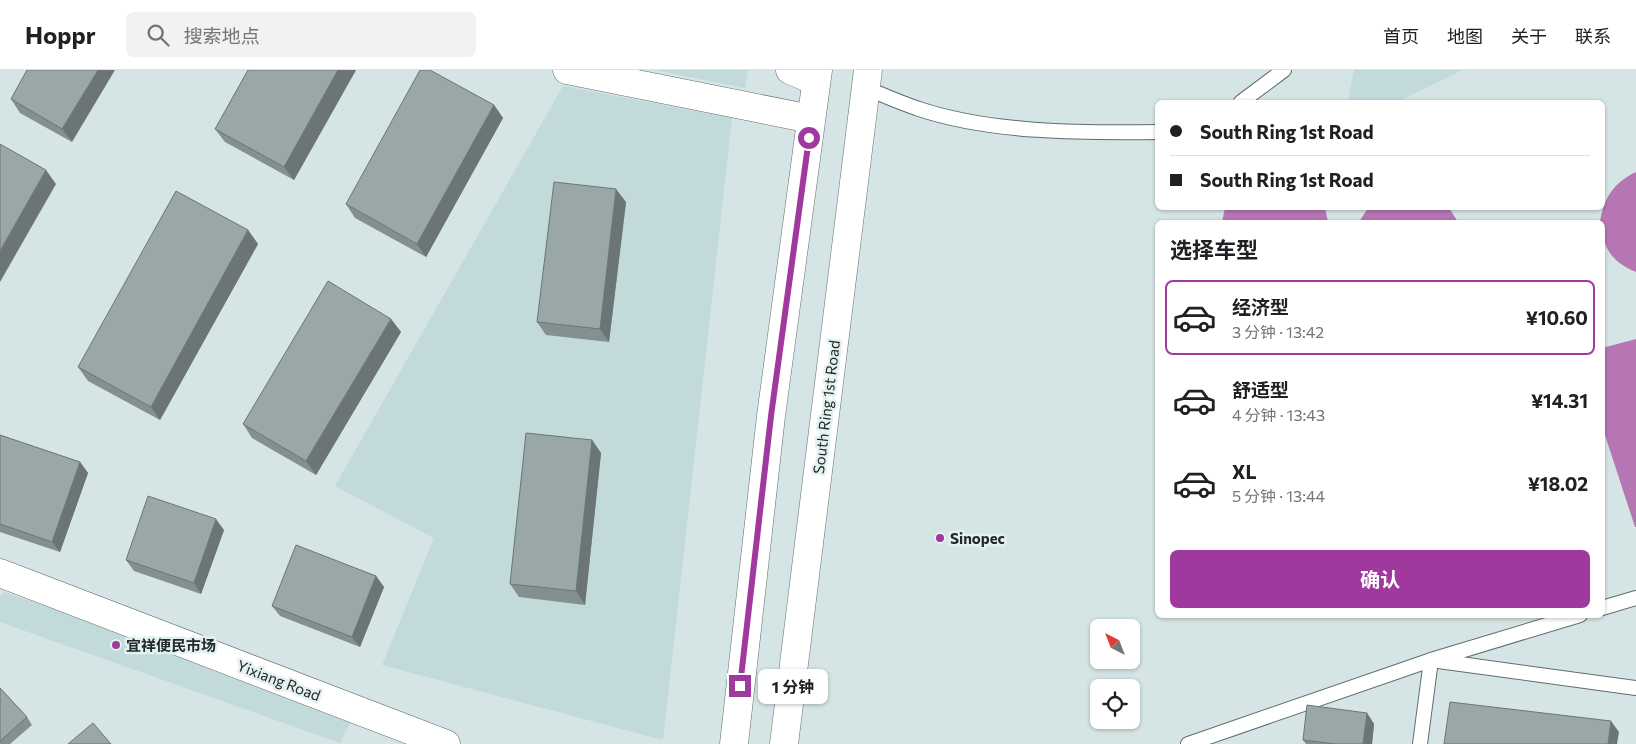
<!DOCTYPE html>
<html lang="zh">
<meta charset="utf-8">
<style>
:root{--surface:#fff;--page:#f2f2f2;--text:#202124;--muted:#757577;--line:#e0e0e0;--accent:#9f399e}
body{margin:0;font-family:Commissioner,"Noto Sans SC",sans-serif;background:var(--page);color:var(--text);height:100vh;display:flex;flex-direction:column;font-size:19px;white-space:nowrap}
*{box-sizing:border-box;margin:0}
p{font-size:16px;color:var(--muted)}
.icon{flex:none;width:28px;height:28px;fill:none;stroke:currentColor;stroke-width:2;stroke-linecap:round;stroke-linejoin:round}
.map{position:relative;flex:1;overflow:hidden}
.drawer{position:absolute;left:1155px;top:150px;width:450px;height:398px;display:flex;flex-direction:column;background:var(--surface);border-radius:8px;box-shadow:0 1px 4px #0004}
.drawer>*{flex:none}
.guide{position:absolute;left:1155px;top:30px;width:450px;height:110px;border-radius:8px;box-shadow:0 1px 4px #0004;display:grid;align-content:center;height:110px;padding:0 15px;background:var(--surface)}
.needle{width:32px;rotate:318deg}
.buttons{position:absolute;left:1090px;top:549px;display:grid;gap:10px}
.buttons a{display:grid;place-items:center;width:50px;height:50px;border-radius:8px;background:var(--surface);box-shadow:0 1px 4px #0004;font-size:25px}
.end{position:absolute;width:22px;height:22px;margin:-11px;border:6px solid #9f399e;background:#fff;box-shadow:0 0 0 2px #fff}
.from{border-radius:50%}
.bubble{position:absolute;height:35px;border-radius:8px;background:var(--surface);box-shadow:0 1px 4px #0004;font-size:16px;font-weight:700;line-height:35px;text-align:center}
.guide b{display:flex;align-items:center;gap:18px;height:48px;font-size:19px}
.guide b+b{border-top:1px solid var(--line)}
.guide i{width:12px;height:12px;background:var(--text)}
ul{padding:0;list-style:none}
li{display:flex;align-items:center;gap:15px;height:75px;margin:0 10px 8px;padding:0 5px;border:2px solid transparent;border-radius:8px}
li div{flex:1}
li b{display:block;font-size:19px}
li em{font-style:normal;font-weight:700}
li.active{border-color:var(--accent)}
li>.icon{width:45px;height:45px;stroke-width:1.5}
h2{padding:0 15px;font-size:22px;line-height:60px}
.button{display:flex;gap:10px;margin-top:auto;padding:10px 15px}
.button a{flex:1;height:58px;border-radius:8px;background:var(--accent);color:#fff;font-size:20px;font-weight:700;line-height:58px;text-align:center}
header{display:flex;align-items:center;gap:30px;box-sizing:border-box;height:70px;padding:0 25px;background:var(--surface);border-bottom:1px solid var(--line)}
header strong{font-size:24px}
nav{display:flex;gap:28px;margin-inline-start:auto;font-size:18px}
.search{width:350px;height:45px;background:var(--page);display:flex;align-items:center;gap:12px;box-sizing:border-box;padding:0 18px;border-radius:8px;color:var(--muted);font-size:19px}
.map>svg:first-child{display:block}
</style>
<header>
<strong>Hoppr</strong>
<div class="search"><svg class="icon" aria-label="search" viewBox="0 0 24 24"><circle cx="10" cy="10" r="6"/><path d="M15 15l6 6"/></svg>搜索地点</div>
<nav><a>首页</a><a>地图</a><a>关于</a><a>联系</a></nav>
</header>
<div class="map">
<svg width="1636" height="674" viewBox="0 0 1636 674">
<rect width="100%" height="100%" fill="#d5e4e4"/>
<!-- built -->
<path fill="#c2dada" d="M 655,0 L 748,0 L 745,18 Z
M 1354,0 L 1463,0 L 1397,32 L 1348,32 Z
M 563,16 L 732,48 L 663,670 L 382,595 L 434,468 L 335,416 Z
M 3,522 L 358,638 L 340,673 L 0,552 L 0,527 Z"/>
<!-- water -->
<path fill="#b676b4" d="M 1636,102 L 1636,202 C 1612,192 1602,178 1602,152 L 1600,152 C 1604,128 1613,113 1636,102 Z
M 1225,138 L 1325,138 L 1328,152 L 1222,152 Z
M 1368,138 L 1449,138 L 1458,152 L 1359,152 Z
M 1636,269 L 1636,457 L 1635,457 L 1603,359 L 1602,278 Z"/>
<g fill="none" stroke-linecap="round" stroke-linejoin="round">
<!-- lane casing -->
<g stroke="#606d6d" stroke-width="16">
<path id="lane" d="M 866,18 C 883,25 901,33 919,39 C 991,63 1082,63 1158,62
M 1241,32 L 1284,0
M 1602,538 L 1636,528
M 1188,674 L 1431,590 L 1580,545
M 1420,674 L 1431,590 L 1636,618"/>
</g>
<!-- street casing -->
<g stroke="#606d6d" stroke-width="29">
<path id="street" d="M 567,0 L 811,49
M 790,0 L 816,11
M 0,503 L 446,674"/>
</g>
<!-- primary casing -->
<g stroke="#606d6d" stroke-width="29">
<path id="primary" d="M 734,674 L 771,346 L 818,0
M 784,674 L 868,0"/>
</g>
<!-- lane -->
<use href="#lane" stroke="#fff" stroke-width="14"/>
<!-- street -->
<use href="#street" stroke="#fff" stroke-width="28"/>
<!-- primary -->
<use href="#primary" stroke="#fff" stroke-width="28"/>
</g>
<!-- wall -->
<path fill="#849090" d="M 27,0 L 72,72 L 20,43 L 11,29 Z
M 248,0 L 356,0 L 294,110 L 225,72 L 215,59 Z
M 494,35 L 503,48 L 426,187 L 355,148 L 346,134 Z
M 626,132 L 609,272 L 546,265 L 537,252 Z
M 248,160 L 258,174 L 160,350 L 88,311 L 78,297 Z
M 391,249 L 401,262 L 316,405 L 252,368 L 243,354 Z
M 0,365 L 80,392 L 88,403 L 60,482 L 0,462 Z
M 592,370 L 601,383 L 585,535 L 519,527 L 510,514 Z
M 224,460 L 201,524 L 134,501 L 126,490 Z
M 376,506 L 384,517 L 360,577 L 280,546 L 272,536 Z
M 0,618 L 27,647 L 32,655 L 10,674 L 0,674 Z
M 1367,643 L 1374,654 L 1372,674 L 1306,674 L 1303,670 Z"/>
<!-- shaded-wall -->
<path fill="#6c7575" d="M 98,0 L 115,0 L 72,72 L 62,59 Z
M 338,0 L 356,0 L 294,110 L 284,97 Z
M 494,35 L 503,48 L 426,187 L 417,174 Z
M 46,100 L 56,114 L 0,212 L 0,181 Z
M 616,119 L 626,132 L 609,272 L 600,259 Z
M 248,160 L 258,174 L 160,350 L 151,337 Z
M 391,249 L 401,262 L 316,405 L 306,391 Z
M 592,370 L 601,383 L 585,535 L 576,521 Z
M 80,392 L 88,403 L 60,482 L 52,472 Z
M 216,449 L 224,460 L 201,524 L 194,513 Z
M 376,506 L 384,517 L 360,577 L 352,567 Z
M 1367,643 L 1374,654 L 1372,674 L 1363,674 Z
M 1611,651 L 1619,662 L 1617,674 L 1608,674 Z"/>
<!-- building -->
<path fill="#9aa7a7" stroke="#6c7575" d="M 27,0 L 98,0 L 62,59 L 11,29 Z
M 248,0 L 338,0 L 284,97 L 215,59 Z
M 420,0 L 430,0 L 494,35 L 417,174 L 346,134 Z
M 0,74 L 46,100 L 0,181 Z
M 554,112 L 616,119 L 600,259 L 537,252 Z
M 176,121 L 248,160 L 151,337 L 78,297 Z
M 328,211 L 391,249 L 306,391 L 243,354 Z
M 526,363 L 592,370 L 576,521 L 510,514 Z
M 0,365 L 80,392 L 52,472 L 0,454 Z
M 148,426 L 216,449 L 194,513 L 126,490 Z
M 296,475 L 376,506 L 352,567 L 272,536 Z
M 0,618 L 27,647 L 0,671 Z
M 1450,632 L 1611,651 L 1608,674 L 1444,674 Z
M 1307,635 L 1367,643 L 1363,674 L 1336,674 L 1303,670 Z
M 93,653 L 111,674 L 68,674 Z"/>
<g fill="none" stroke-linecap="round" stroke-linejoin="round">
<!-- route -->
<path stroke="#9f399e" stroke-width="6" d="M 740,616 L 771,346 L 809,68"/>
</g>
<!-- markers -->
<g fill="#9f399e" stroke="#e3f1f1" stroke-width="2">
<circle cx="940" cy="468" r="5"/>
<circle cx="116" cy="575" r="5"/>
</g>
<g text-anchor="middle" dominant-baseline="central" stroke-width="5" stroke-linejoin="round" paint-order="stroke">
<!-- street labels -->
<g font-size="15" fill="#242929" stroke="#e3f1f1">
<text transform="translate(826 337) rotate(-83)">South Ring 1st Road</text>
<text transform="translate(279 610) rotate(21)">Yixiang Road</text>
</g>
<!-- poi labels -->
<g font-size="15" font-weight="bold" fill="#242929" stroke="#e3f1f1" text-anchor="start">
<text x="950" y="468">Sinopec</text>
<text x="126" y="575">宜祥便民市场</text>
</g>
</g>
</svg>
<div class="buttons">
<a><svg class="needle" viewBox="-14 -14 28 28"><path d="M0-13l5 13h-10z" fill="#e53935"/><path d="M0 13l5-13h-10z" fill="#757577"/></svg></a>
<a><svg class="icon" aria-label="locate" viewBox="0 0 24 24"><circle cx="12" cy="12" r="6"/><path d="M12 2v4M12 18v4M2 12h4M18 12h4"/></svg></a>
</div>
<i class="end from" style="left:809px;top:68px"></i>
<i class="end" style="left:740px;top:616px"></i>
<div class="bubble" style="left:758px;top:599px;width:70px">1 分钟</div>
<div class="guide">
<b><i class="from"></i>South Ring 1st Road</b>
<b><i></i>South Ring 1st Road</b>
</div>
<section class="drawer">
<h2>选择车型</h2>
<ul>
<li class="active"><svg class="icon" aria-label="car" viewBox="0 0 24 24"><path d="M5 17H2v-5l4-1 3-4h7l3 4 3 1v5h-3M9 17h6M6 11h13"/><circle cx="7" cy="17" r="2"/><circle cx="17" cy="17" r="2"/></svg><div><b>经济型</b><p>3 分钟 · 13:42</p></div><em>¥10.60</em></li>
<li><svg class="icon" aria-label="car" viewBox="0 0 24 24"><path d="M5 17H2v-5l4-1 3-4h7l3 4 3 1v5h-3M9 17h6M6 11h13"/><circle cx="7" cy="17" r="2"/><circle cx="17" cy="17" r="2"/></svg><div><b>舒适型</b><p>4 分钟 · 13:43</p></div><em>¥14.31</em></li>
<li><svg class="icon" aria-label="car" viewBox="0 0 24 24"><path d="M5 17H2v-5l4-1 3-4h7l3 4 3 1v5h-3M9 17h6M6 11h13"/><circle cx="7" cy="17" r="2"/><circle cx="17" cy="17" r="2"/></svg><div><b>XL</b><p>5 分钟 · 13:44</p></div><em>¥18.02</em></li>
</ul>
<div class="button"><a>确认</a></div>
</section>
</div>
